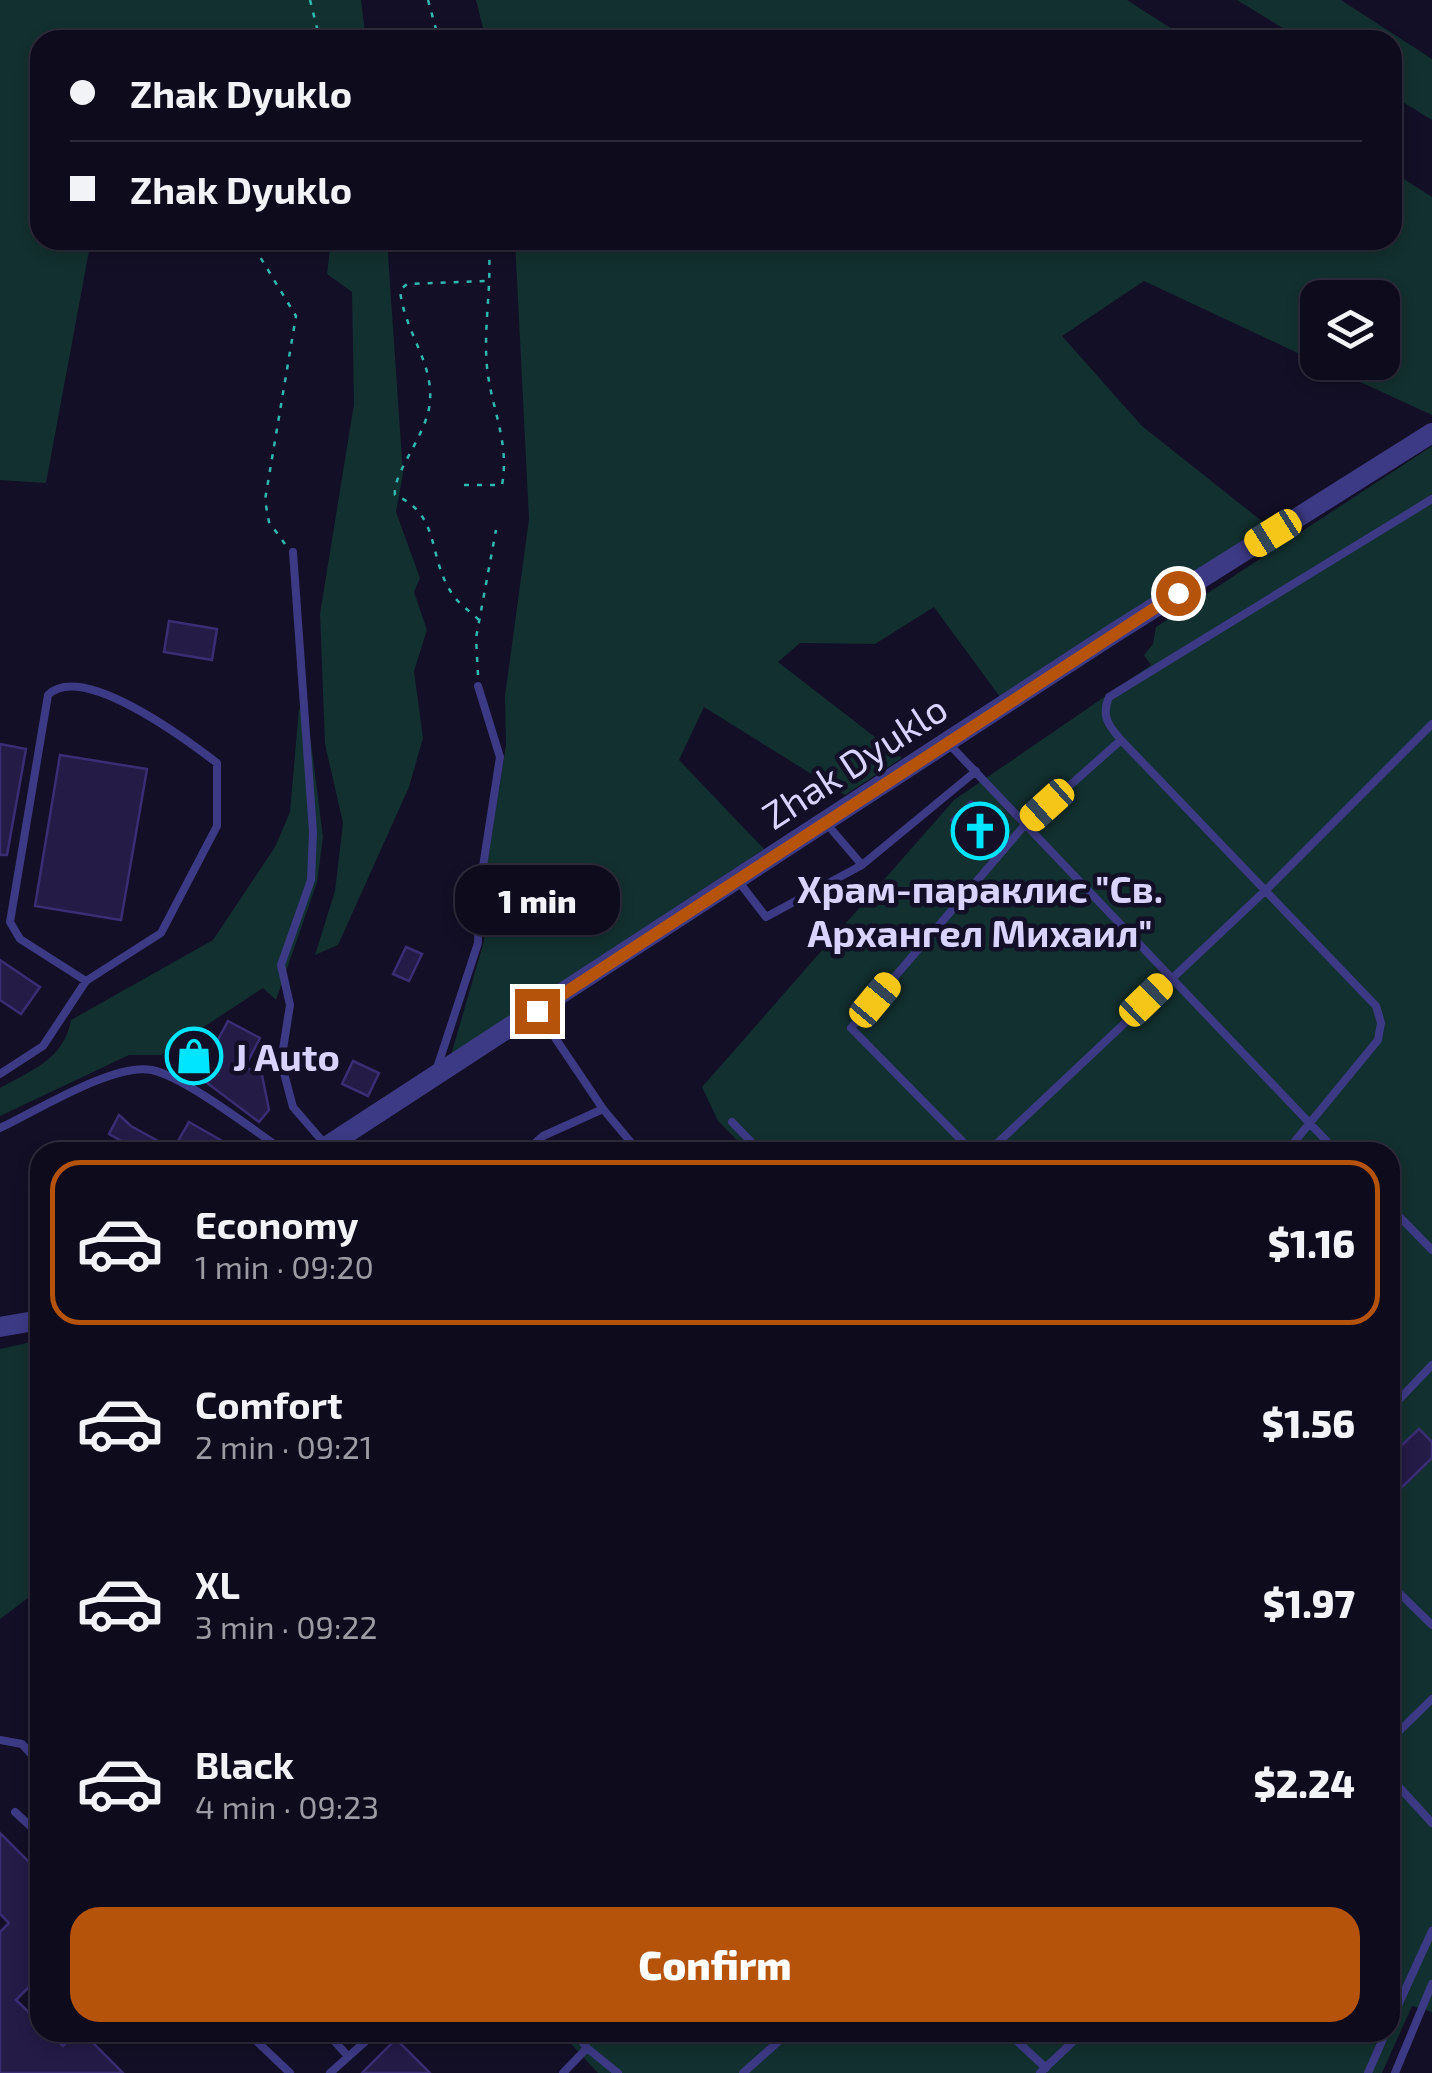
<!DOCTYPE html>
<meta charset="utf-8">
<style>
:root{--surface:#0e0b1c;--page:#171425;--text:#f1f3f6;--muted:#9b9ba3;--line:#2e2b3b;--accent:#b45309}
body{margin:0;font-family:"Exo 2",sans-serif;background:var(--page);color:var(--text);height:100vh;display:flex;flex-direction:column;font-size:38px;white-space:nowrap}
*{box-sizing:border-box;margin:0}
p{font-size:32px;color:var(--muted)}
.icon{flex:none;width:55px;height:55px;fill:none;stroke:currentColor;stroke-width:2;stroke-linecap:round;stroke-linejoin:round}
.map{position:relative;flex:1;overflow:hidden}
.panel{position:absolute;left:30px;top:1142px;width:1370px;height:900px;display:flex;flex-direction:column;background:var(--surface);border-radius:30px;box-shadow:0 5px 15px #0003,0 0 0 2px var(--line)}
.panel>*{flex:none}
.banner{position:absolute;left:30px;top:30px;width:1372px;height:220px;border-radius:30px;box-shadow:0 5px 15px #0003,0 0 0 2px var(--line);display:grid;align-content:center;height:220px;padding:0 40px;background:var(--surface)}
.controls{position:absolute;left:1300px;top:280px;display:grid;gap:20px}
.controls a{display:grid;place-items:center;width:100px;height:100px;border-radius:20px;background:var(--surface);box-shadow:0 5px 15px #0003,0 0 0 2px var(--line);font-size:50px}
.end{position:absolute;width:45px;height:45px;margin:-22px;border:12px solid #b45309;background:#fff;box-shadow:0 0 0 5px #fff}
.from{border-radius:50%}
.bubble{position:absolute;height:70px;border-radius:30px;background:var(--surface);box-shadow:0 5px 15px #0003,0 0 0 2px var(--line);font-size:32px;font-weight:800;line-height:70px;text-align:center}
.car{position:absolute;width:30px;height:60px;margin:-30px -15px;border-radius:12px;box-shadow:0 0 8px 2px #0007;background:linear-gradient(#f5c518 24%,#345 0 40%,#f5c518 0 76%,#345 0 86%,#f5c518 0)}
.banner b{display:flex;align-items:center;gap:35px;height:95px;font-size:38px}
.banner b+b{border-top:2px solid var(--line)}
.banner i{width:25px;height:25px;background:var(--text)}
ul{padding:18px 0 0;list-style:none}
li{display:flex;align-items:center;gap:30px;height:165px;margin:0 20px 15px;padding:0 20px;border:5px solid transparent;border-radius:30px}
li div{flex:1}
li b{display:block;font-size:38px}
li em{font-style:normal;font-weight:800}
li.on{border-color:var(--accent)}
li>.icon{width:90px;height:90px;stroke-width:1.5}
.cta{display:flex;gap:20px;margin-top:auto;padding:20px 40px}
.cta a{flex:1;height:115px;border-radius:30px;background:var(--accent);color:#fff;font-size:40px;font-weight:800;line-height:115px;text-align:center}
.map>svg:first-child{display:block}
</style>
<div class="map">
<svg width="1432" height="2073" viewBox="0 0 1432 2073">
<rect width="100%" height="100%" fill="#130f26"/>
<!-- green -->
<path fill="#12302f" d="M 0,0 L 361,0 L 366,40 L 40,40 L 40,240 L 91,240 L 46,483 L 0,480 Z
M 476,0 L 1127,0 L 1189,40 L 486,40 Z
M 1237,0 L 1341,0 L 1432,59 L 1432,120 L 1393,96 L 1392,40 L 1302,40 Z
M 1393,172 L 1432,197 L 1432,415 L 1319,363 L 1382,362 L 1382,298 L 1318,298 L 1317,362 L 1144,281 L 1062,336 L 1142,426 L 1268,526 L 1000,697 L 934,607 L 875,644 L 800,643 L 778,662 L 902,758 L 845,795 L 704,707 L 679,760 L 764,849 L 451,1055 L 484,941 L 483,890 L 506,745 L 505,696 L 529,519 L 515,240 L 1392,240 Z
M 331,240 L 387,240 L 403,474 L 396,512 L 420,578 L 414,592 L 427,630 L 414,671 L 423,738 L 409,787 L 338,945 L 315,955 L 335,891 L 343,823 L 325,744 L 320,614 L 354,404 L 352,292 L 327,274 Z
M 1432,446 L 1432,2012 L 1412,2006 L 1382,2073 L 598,2073 L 561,2033 L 1390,2032 L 1390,1152 L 749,1152 L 718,1121 L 702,1087 L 954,800 L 1151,665 L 1144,655 L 1153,644 L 1156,627 Z
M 299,709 L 307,711 L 323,837 L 317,882 L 276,1000 L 263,988 L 161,1055 L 129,1055 L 0,1116 L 0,1088 C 32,1070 64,1059 71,1020 L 213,940 L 275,847 L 290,812 Z
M 40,1340 L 40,1589 L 0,1619 L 0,1349 Z"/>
<!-- building -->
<path fill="#241b47" stroke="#3b2d73" stroke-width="2.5" d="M 169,621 L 217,629 L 212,660 L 164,652 Z
M 0,744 L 26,749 L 7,855 L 0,855 Z
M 60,755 L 147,769 L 121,920 L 35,906 Z
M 971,801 L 1005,837 L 986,858 L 951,820 Z
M 406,947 L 422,954 L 409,981 L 393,974 Z
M 0,960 L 40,987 L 21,1014 L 0,1000 Z
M 228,1021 L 260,1038 L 245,1067 L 262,1075 L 269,1110 L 259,1122 L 170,1055 L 192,1038 L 213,1049 Z
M 353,1061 L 379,1073 L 368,1096 L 342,1084 Z
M 119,1115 L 131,1126 L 178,1152 L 141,1152 L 109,1134 Z
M 189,1122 L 224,1142 L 218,1152 L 198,1152 L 178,1141 Z
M 1419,1429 L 1432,1442 L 1432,1458 L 1390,1499 L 1390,1432 L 1402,1445 Z
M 0,1833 L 40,1873 L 40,1976 L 16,2000 L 40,2023 L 40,2032 L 49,2032 L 63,2046 L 76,2032 L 105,2032 L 94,2044 L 123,2073 L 0,2073 L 0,1932 L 9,1923 L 0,1914 Z
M 396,2039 L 430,2073 L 362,2073 Z"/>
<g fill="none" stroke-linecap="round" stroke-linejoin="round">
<!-- path -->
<path stroke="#2fb8b0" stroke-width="2.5" stroke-dasharray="5 8" stroke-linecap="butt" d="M 310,0 L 320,40
M 428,0 L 439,40
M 254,247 L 296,316 L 265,500 L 269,522 L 285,544
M 464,485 L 502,485 C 510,442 491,408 487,367 C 483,325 493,282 488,240
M 479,620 C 470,611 457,603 451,592 C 427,554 441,515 395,495 C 392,473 428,434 430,401 C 433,361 404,331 400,290 L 407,284 L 487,281
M 478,675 L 476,638 L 496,530"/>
<!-- service -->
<path stroke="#3d3a85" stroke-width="8" d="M 293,552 L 313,832 L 311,880 L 281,965 L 290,1005 L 281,1062 L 293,1107 L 324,1143
M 948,743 L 1337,1152
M 826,823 L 862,865
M 739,882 L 766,917 L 862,865 L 976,771
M 537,1011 L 603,1109 L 639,1152
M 437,1068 L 478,943 L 479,892 L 500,757 L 478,686
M 0,1074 L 43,1046 L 86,981 L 161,933 L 217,826 L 217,763 C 187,740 82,661 48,695 L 10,922 L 20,939 L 86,981
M 732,1122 L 761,1152
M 0,1128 C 35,1112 114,1062 152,1070 C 187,1078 254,1131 286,1152
M 525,1152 L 543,1136 L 603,1109
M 973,1152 L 851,1028 L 1023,827 L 1121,740
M 988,1152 L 1267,889 L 1432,724
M 1286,1152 L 1378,1040 L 1381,1023 L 1376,1006 L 1121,740 C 1108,725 1101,716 1109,697 L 1432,499
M 1390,1207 L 1432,1250
M 1390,1409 L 1432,1365
M 1390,1584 L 1432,1625
M 0,1740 L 22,1744 L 40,1764
M 1390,1740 L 1432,1699
M 1390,1777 L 1432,1823
M 15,1812 L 40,1835
M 1390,1991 L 1400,2001 L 1390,2023
M 1400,2001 L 1432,1931
M 247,2032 L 290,2073
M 326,2032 L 347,2055
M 1007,2032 L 1046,2068
M 578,2036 L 587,2048
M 330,2073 L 376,2032
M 563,2073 L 587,2048 L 618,2073
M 743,2073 L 789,2032
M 1040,2073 L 1083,2032
M 1368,2073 L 1386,2032
M 1395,2073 L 1432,1984"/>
<!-- tertiary -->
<path stroke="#3d3a85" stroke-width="20" d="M 318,1152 L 1114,633 L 1432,433
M 0,1327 L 40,1320"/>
</g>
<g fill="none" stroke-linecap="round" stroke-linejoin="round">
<!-- route -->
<path stroke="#b45309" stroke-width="12" d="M 537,1011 L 1178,593"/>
</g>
<!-- icons -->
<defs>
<g id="church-ring" transform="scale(2.875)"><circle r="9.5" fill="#130f26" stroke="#00e5ff" stroke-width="1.5"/><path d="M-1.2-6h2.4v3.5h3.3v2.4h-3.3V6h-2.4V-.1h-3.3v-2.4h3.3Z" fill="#00e5ff"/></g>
<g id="shop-ring" transform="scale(2.875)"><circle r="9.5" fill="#130f26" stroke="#00e5ff" stroke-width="1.5"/><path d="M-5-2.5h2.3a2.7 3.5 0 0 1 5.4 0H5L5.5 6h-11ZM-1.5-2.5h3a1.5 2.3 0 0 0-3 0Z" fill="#00e5ff"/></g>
</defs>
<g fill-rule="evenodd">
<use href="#church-ring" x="980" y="831"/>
<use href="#shop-ring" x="194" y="1056"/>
</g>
<g text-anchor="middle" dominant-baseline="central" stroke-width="9" stroke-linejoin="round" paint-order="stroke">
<!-- street labels -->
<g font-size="38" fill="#d9d4ff" stroke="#130f26">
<text transform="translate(854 761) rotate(-33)">Zhak Dyuklo</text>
</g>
<!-- poi labels -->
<g font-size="38" font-weight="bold" fill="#d9d4ff" stroke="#130f26">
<text x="980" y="888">Храм-параклис "Св.<tspan x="980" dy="44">Архангел Михаил"</tspan></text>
<text x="233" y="1056" text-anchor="start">J Auto</text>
</g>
</g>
</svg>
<div class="controls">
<a><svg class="icon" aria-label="layers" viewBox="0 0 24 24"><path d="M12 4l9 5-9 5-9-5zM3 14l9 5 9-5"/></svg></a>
</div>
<i class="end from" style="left:1178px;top:593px"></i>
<i class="end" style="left:537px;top:1011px"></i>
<div class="bubble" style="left:455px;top:865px;width:165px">1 min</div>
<i class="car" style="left:1273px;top:533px;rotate:238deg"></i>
<i class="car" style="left:1047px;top:805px;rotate:228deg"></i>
<i class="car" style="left:875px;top:1000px;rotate:40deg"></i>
<i class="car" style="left:1146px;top:1000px;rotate:46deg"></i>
<div class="banner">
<b><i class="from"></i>Zhak Dyuklo</b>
<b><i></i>Zhak Dyuklo</b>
</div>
<section class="panel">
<ul>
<li class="on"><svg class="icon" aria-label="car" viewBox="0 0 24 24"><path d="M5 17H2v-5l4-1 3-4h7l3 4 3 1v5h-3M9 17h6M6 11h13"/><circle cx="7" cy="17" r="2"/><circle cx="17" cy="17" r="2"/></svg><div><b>Economy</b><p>1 min · 09:20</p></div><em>$1.16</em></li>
<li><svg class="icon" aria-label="car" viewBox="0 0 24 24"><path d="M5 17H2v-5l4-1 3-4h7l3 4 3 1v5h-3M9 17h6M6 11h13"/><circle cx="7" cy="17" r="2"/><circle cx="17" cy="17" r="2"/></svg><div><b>Comfort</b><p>2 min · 09:21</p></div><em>$1.56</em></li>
<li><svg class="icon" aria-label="car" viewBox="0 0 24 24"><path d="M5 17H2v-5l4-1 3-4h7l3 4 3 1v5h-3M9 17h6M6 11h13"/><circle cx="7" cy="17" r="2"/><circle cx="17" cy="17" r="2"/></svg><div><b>XL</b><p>3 min · 09:22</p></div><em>$1.97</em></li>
<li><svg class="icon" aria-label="car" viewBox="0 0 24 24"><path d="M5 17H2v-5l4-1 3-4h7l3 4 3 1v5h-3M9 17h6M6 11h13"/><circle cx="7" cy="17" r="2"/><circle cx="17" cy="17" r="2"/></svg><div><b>Black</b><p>4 min · 09:23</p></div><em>$2.24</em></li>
</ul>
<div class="cta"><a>Confirm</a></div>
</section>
</div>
